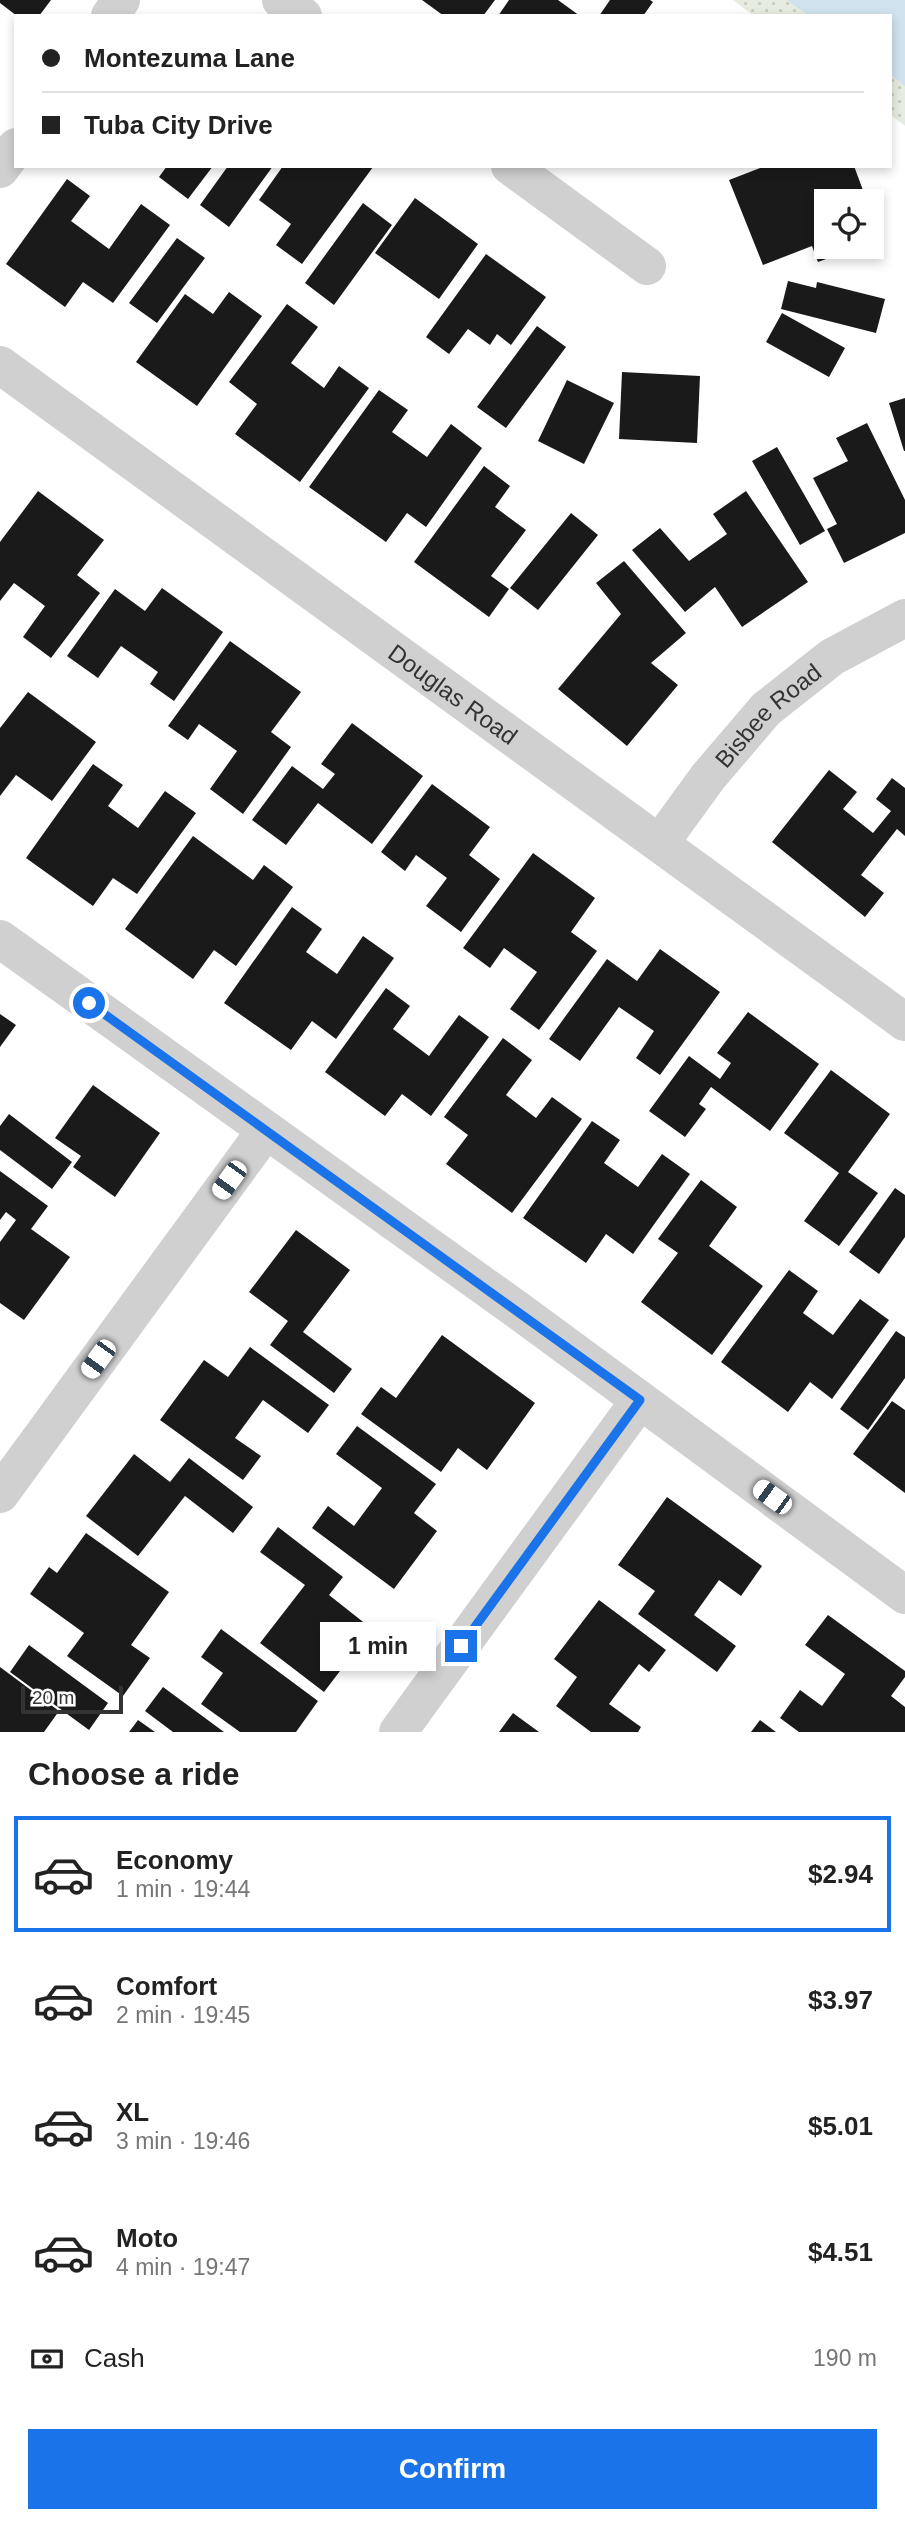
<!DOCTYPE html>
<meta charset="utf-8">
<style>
:root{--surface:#fff;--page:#f2f2f2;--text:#222;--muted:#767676;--line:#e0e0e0;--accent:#1a73e8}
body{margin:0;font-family:Arial,sans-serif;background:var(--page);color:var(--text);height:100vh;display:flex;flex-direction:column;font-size:26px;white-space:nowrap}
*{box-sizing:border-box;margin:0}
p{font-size:23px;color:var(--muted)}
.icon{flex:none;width:38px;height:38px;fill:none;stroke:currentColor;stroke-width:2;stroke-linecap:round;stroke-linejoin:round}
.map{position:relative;height:1732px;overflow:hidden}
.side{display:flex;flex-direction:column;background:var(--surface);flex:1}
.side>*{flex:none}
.top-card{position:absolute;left:14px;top:14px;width:878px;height:154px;border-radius:0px;box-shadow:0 4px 10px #0003;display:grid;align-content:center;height:154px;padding:0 28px;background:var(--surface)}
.fabs{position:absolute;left:814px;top:189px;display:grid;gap:14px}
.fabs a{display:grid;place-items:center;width:70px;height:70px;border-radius:0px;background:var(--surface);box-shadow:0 4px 10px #0003;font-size:35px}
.scale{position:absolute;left:21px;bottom:18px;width:102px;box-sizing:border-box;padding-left:7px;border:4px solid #333;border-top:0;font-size:19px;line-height:24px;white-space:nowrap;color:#333;-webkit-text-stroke:5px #fff;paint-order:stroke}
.end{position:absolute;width:32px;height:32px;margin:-16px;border:9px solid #1a73e8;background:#fff;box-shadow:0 0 0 4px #fff}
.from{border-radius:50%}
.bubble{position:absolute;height:49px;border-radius:0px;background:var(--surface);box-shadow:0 4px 10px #0003;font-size:23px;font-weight:700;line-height:49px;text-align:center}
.car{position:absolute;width:21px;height:42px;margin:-21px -10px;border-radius:9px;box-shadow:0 0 5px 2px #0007;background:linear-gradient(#fff 24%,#345 0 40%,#fff 0 76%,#345 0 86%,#fff 0)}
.top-card b{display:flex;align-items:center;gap:24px;height:66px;font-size:26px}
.top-card b+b{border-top:2px solid var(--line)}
.top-card i{width:18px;height:18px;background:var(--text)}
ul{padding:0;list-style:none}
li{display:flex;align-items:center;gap:21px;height:116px;margin:0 14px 10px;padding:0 14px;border:4px solid transparent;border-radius:0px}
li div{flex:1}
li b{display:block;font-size:26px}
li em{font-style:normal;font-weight:700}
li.active{border-color:var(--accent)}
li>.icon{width:63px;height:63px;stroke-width:1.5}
h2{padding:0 28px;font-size:32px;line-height:84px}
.pay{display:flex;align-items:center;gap:18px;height:77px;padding:0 28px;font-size:26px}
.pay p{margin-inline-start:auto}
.primary-button{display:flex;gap:14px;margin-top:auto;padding:14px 28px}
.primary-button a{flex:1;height:80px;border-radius:0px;background:var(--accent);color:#fff;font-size:28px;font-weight:700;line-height:80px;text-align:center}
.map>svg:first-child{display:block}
</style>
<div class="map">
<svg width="905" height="1732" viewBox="0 0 905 1732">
<defs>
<pattern id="grass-dots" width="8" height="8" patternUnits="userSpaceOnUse" patternTransform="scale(1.75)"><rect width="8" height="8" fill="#e6ecdf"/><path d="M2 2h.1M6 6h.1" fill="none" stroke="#c6cbc0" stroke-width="1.8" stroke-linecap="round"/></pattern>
</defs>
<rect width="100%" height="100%" fill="#fff"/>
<!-- grass -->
<path fill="url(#grass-dots)" d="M 733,0 L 905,0 L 905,126 L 891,115 L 891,16 L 754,16 Z"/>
<!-- water -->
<path fill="#cfe2ee" d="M 787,0 L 905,0 L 905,86 L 891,75 L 891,16 L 809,16 Z"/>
<!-- building -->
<path fill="#1a1a1a" d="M 0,0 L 51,0 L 39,16 L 17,16 L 0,3 Z
M 422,0 L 495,0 L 483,16 L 444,16 Z
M 509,0 L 558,0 L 580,16 L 498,16 Z
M 610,0 L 650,0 L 653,2 L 643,16 L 599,16 Z
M 167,166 L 213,166 L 188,199 L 159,177 Z
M 228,166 L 273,166 L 229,227 L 200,205 Z
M 283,166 L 373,167 L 302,264 L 276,245 L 291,224 L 259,200 Z
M 765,166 L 854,166 L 867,201 L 826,201 L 826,247 L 834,247 L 837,255 L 818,262 L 812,246 L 763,265 L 729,180 Z
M 67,179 L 90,196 L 71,221 L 109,249 L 141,204 L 170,225 L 113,303 L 83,282 L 65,307 L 6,264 Z
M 415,198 L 478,244 L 439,299 L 375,253 Z
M 363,203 L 392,225 L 334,305 L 305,283 Z
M 177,238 L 205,258 L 157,323 L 129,303 Z
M 486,254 L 546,297 L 511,345 L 497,334 L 490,345 L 468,329 L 449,354 L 426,337 Z
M 788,281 L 816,288 L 817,282 L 885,299 L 876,333 L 781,309 Z
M 229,292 L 262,316 L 197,406 L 136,362 L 185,294 L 213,314 Z
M 287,304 L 318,327 L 291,363 L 324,388 L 339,366 L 369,388 L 300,482 L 235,434 L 257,404 L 229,382 Z
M 782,313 L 845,348 L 829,377 L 766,342 Z
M 537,326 L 566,347 L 506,428 L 477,407 Z
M 622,372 L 700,376 L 697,443 L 619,439 Z
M 567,380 L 614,403 L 584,464 L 538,441 Z
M 379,390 L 408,410 L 392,432 L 427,457 L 451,424 L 482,448 L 426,527 L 407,513 L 386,542 L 309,487 Z
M 905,398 L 905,451 L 904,451 L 889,403 Z
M 867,423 L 905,500 L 905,533 L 844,563 L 827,529 L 837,524 L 813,478 L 848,461 L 836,438 Z
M 777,447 L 825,531 L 800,545 L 752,461 Z
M 484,466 L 510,486 L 495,507 L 526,530 L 491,576 L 509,589 L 489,617 L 414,562 Z
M 38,491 L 104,540 L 77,575 L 100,593 L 51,658 L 23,637 L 45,606 L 14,583 L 0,601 L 0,542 Z
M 746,491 L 808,582 L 742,627 L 715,587 L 685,612 L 632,550 L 660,528 L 689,561 L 727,534 L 713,514 Z
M 571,513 L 598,535 L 538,610 L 510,588 Z
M 624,561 L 686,633 L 651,663 L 678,685 L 627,746 L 558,689 L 621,614 L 596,583 Z
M 162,588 L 223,632 L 174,701 L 150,684 L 158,672 L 121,646 L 98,678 L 67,656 L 115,589 L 145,611 Z
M 230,641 L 301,692 L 271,732 L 291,747 L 243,814 L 210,789 L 237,751 L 199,724 L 188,740 L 168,726 Z
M 28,692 L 96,742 L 52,801 L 16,775 L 0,796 L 0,728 Z
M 352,723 L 423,776 L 372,844 L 318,803 L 286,845 L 252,820 L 292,766 L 323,789 L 335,774 L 321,764 Z
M 93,764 L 123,785 L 108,806 L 138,828 L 165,791 L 196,813 L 137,894 L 113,878 L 93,906 L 26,858 Z
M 829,770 L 857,792 L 843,809 L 873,833 L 891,811 L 876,799 L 892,778 L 905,788 L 905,836 L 897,829 L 861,875 L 884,893 L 865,917 L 772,842 Z
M 432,784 L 490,827 L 469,855 L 500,879 L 461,932 L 426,906 L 447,878 L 416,855 L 405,871 L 381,852 Z
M 193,836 L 253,880 L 264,865 L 293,887 L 236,966 L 214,950 L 193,979 L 125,929 Z
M 533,853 L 595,898 L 571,932 L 597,951 L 539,1030 L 510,1009 L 537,972 L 504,948 L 490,968 L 463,948 Z
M 292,907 L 322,929 L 306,952 L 337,974 L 363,936 L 394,958 L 336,1039 L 312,1021 L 291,1050 L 224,1003 Z
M 660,949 L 720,992 L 660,1075 L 636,1058 L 654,1031 L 619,1007 L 580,1061 L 549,1039 L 607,959 L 637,981 Z
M 386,988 L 410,1006 L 393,1029 L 429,1056 L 459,1015 L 489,1037 L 431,1116 L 402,1094 L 385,1116 L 325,1072 Z
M 748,1012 L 819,1064 L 770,1131 L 711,1087 L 699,1104 L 706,1109 L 685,1137 L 649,1111 L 689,1056 L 720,1079 L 731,1063 L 717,1053 Z
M 0,1014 L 16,1025 L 0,1047 Z
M 503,1038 L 532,1060 L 506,1095 L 536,1118 L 552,1097 L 582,1119 L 512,1213 L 446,1164 L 468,1135 L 444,1117 Z
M 831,1070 L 890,1114 L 848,1172 L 878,1193 L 839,1246 L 804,1221 L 839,1173 L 784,1133 Z
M 93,1085 L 160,1133 L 115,1197 L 73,1167 L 81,1156 L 55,1138 Z
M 9,1114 L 72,1162 L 52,1189 L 0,1150 L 0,1126 Z
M 592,1121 L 620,1140 L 604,1163 L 638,1187 L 662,1154 L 690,1174 L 633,1254 L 606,1234 L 586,1263 L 523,1218 Z
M 0,1171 L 48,1206 L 31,1229 L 70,1257 L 24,1320 L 0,1303 L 0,1242 L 16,1220 L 6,1212 L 0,1220 Z
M 701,1180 L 737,1207 L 709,1246 L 763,1286 L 712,1355 L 641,1302 L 678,1253 L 658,1239 Z
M 895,1188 L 905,1195 L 905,1237 L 879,1274 L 849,1252 Z
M 296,1230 L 350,1270 L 303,1332 L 352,1369 L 334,1393 L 270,1345 L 288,1321 L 249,1292 Z
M 789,1270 L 818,1291 L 803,1313 L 833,1335 L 860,1299 L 889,1320 L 832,1399 L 810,1382 L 788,1412 L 721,1362 Z
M 896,1331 L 905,1337 L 905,1378 L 868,1430 L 840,1409 Z
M 442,1335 L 535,1403 L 487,1470 L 458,1448 L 441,1472 L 361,1414 L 381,1387 L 396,1398 Z
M 250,1347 L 329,1405 L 308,1433 L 263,1400 L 235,1438 L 261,1456 L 243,1480 L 160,1420 L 204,1360 L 228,1377 Z
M 892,1401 L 905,1410 L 905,1493 L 853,1454 Z
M 357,1426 L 436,1484 L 414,1513 L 437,1531 L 394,1589 L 312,1528 L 328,1506 L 354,1526 L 382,1488 L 336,1454 Z
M 134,1454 L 170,1482 L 189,1458 L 253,1507 L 233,1533 L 185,1496 L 138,1556 L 86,1516 Z
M 667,1497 L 762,1566 L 741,1596 L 719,1580 L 694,1615 L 736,1646 L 717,1672 L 638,1614 L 655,1591 L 618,1565 Z
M 278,1527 L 343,1577 L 329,1595 L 372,1629 L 324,1692 L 260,1643 L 305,1585 L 260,1552 Z
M 86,1533 L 169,1592 L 131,1645 L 150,1658 L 123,1696 L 67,1656 L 84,1633 L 30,1594 L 49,1567 L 57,1573 Z
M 599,1600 L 666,1650 L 649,1672 L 639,1664 L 609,1704 L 641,1727 L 638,1732 L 591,1732 L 556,1706 L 577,1677 L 554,1659 Z
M 828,1615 L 905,1671 L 905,1677 L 891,1696 L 905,1707 L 905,1732 L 799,1732 L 780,1718 L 800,1690 L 822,1706 L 845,1674 L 805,1645 Z
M 221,1629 L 318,1701 L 296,1732 L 240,1732 L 201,1704 L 223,1673 L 201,1657 Z
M 29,1645 L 108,1703 L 89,1730 L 10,1672 Z
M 0,1667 L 59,1711 L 44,1732 L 0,1732 Z
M 163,1687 L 224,1732 L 173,1732 L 145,1711 Z
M 513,1713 L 539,1732 L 499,1732 Z
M 138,1720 L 155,1732 L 129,1732 Z
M 760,1720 L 776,1732 L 751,1732 Z"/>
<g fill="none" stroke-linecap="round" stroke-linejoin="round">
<!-- minor -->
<g stroke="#d0d0d0" stroke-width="38">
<path d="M 281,0 L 303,16"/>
<path d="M 110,16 L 121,0"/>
<path d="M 510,166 L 647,266"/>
<path d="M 0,169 L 16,147"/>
<path id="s1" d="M 0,365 L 905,1022"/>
<path id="s2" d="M 660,843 L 708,777 L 766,709 L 832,657 L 905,618"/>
<path d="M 0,939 L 523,1314 L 905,1595"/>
<path d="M 0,1494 L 266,1130"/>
<path d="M 398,1732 L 640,1400"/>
</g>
</g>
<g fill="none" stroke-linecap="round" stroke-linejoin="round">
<!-- route -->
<path stroke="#1a73e8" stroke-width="9" d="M 89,1003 L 640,1400 L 461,1646"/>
</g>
<g text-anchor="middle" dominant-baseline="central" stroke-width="7" stroke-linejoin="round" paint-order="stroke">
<!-- street labels -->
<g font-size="24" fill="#333" stroke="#fff">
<text stroke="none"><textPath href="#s1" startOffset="560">Douglas Road</textPath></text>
<text stroke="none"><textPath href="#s2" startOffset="168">Bisbee Road</textPath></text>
</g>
</g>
</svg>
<div class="fabs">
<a><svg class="icon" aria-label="locate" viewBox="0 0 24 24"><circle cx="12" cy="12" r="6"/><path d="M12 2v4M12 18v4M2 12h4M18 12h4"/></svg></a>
</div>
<div class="scale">20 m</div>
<i class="end from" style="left:89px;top:1003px"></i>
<i class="end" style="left:461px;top:1646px"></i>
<div class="bubble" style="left:320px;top:1622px;width:116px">1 min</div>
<i class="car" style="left:229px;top:1180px;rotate:216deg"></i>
<i class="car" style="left:98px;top:1359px;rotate:216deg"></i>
<i class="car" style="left:772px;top:1497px;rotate:306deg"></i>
<div class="top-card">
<b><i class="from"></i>Montezuma Lane</b>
<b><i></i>Tuba City Drive</b>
</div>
</div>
<section class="side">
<h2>Choose a ride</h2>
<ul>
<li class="active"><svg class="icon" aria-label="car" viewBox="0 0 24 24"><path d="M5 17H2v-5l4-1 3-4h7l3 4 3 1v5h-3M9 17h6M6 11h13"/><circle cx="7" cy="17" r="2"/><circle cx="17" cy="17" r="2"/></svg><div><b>Economy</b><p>1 min · 19:44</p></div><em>$2.94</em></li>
<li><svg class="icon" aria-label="car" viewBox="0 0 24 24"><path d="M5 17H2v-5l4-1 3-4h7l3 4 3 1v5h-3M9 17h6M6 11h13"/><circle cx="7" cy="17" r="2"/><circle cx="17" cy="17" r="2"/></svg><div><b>Comfort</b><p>2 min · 19:45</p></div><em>$3.97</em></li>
<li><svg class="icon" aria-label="car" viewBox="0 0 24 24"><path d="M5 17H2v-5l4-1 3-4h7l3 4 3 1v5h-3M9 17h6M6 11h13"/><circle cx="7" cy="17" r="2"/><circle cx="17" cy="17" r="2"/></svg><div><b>XL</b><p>3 min · 19:46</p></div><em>$5.01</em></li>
<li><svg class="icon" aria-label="car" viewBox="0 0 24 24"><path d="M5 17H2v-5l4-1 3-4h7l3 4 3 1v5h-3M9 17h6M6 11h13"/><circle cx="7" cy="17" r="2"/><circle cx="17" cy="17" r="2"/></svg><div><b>Moto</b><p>4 min · 19:47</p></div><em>$4.51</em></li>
</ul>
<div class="pay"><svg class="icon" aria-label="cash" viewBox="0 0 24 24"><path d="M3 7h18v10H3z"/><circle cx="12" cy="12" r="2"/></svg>Cash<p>190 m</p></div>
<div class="primary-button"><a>Confirm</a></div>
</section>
